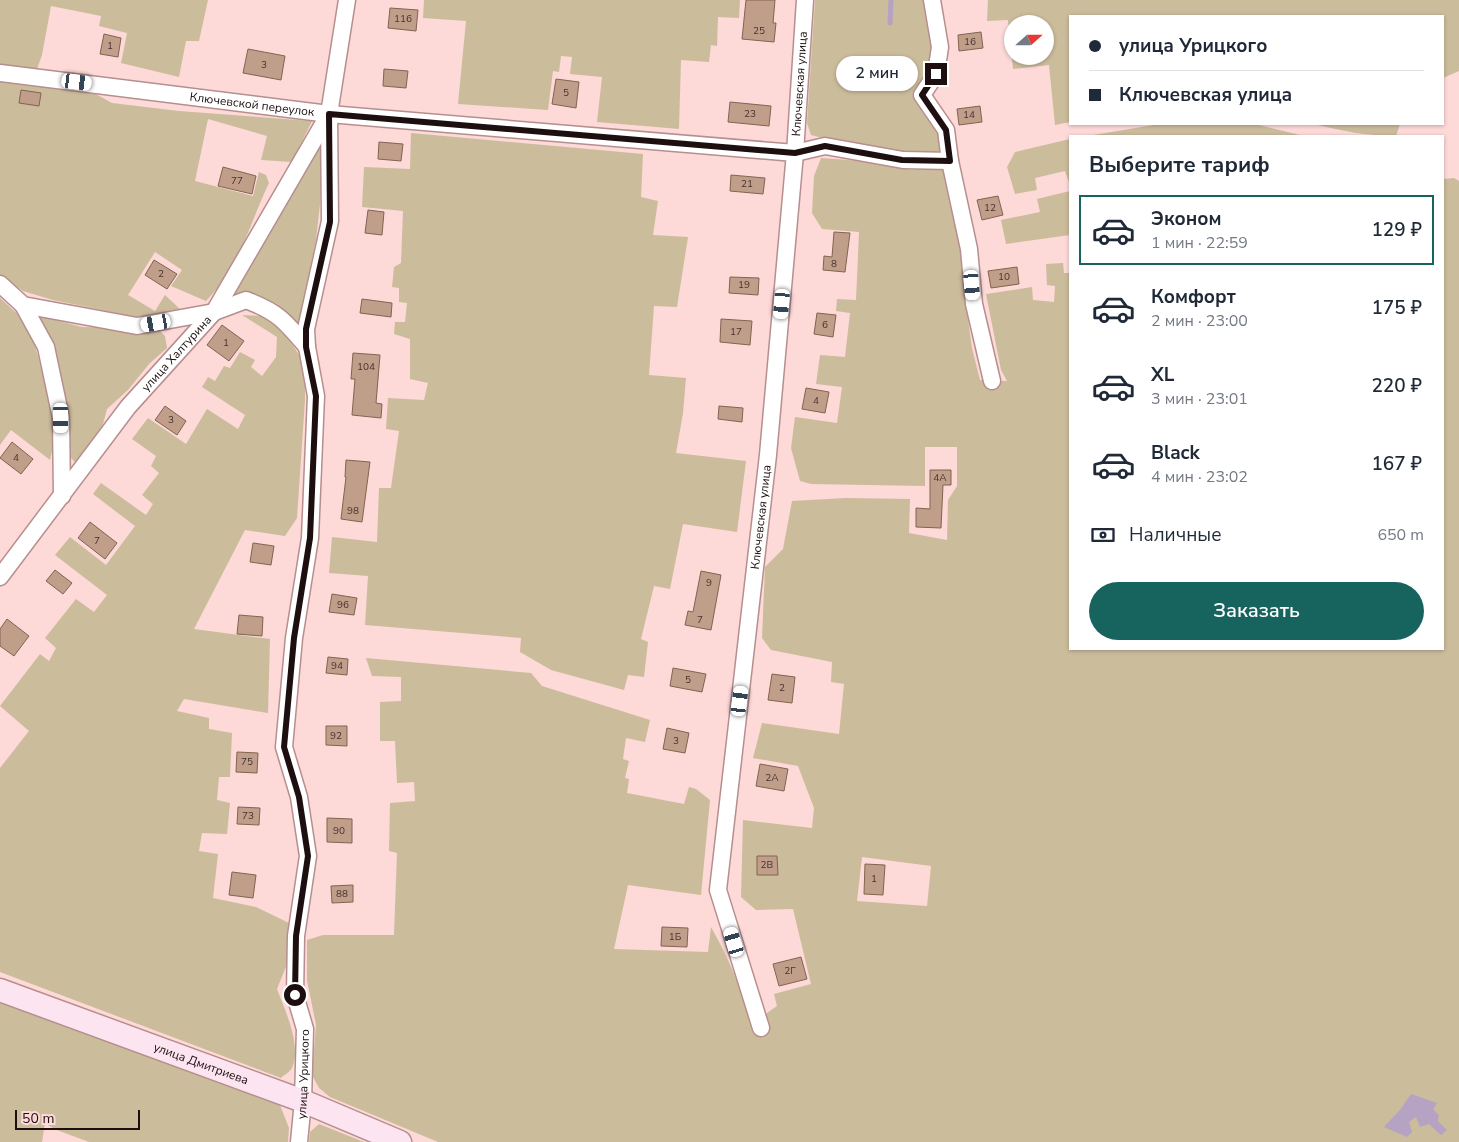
<!DOCTYPE html>
<html lang="ru">
<meta charset="utf-8">
<style>
:root{--surface:#fff;--page:#f6f6f7;--text:#1f2937;--muted:#747a83;--line:#e0e1e3;--accent:#17635d}
body{margin:0;font-family:"Nunito Sans",sans-serif;background:var(--page);color:var(--text);height:100vh;display:flex;flex-direction:column;font-size:19px;white-space:nowrap}
*{box-sizing:border-box;margin:0}
p{font-size:16px;color:var(--muted)}
.icon{flex:none;width:28px;height:28px;fill:none;stroke:currentColor;stroke-width:2;stroke-linecap:round;stroke-linejoin:round}
.map{position:relative;flex:1;overflow:hidden}
.panel{position:absolute;left:1069px;top:135px;width:375px;height:515px;display:flex;flex-direction:column;background:var(--surface);border-radius:0px;box-shadow:0 1px 4px #0004}
.panel>*{flex:none}
.top-card{position:absolute;left:1069px;top:15px;width:375px;height:110px;border-radius:0px;box-shadow:0 1px 4px #0004;display:grid;align-content:center;height:110px;padding:0 20px;background:var(--surface)}
.needle{width:32px;rotate:69deg}
.tools{position:absolute;left:1004px;top:15px;display:grid;gap:10px}
.tools a{display:grid;place-items:center;width:50px;height:50px;border-radius:50%;background:var(--surface);box-shadow:0 1px 4px #0004;font-size:25px}
.scale{position:absolute;left:15px;bottom:12px;width:125px;box-sizing:border-box;padding-left:5px;border:2px solid #1d0f0f;border-top:0;font-size:14px;line-height:18px;white-space:nowrap;color:#1d0f0f;-webkit-text-stroke:4px #fdd9d8;paint-order:stroke}
.end{position:absolute;width:22px;height:22px;margin:-11px;border:6px solid #1d0f0f;background:#fff;box-shadow:0 0 0 2px #fff}
.from{border-radius:50%}
.bubble{position:absolute;height:35px;border-radius:18px;background:var(--surface);box-shadow:0 1px 4px #0004;font-size:16px;font-weight:600;line-height:35px;text-align:center}
.car{position:absolute;width:15px;height:30px;margin:-15px -8px;border-radius:6px;box-shadow:0 0 4px 1px #0007;background:linear-gradient(#fff 24%,#345 0 40%,#fff 0 76%,#345 0 86%,#fff 0)}
.top-card b{display:flex;align-items:center;gap:18px;height:48px;font-size:19px}
.top-card b+b{border-top:1px solid var(--line)}
.top-card i{width:12px;height:12px;background:var(--text)}
ul{padding:0;list-style:none}
li{display:flex;align-items:center;gap:15px;height:70px;margin:0 10px 8px;padding:0 10px;border:2px solid transparent;border-radius:0px}
li div{flex:1}
li b{display:block;font-size:19px}
li em{font-style:normal;font-weight:600}
li.active{border-color:var(--accent)}
li>.icon{width:45px;height:45px;stroke-width:1.5}
h2{padding:0 20px;font-size:22px;line-height:60px}
.pay{display:flex;align-items:center;gap:12px;height:55px;padding:0 20px;font-size:19px}
.pay p{margin-inline-start:auto}
.primary-button{display:flex;gap:10px;margin-top:auto;padding:10px 20px}
.primary-button a{flex:1;height:58px;border-radius:30px;background:var(--accent);color:#fff;font-size:20px;font-weight:600;line-height:58px;text-align:center}
.map>svg:first-child{display:block}
</style>
<div class="map">
<svg width="1459" height="1142" viewBox="0 0 1459 1142">
<rect width="100%" height="100%" fill="#fdd9d8"/>
<!-- green -->
<path fill="#cbbc9c" fill-rule="evenodd" d="M 0,0 L 208,0 L 199,41 L 186,41 L 179,77 L 121,63 L 127,33 L 99,26 L 101,16 L 51,6 L 42,55 L 37,69 L 0,64 Z
M 424,0 L 740,0 L 739,18 L 718,17 L 717,46 L 711,45 L 709,62 L 681,60 L 679,129 L 597,122 L 602,77 L 570,74 L 572,57 L 561,56 L 559,72 L 553,71 L 548,110 L 458,104 L 466,21 L 423,18 Z
M 815,0 L 925,0 L 933,47 L 928,73 L 912,95 L 938,133 L 940,154 C 895,153 855,147 811,135 L 807,123 Z
M 988,0 L 1459,0 L 1459,71 L 1443,78 L 1442,16 L 1070,16 L 1070,122 L 1055,125 L 1049,65 L 1013,69 L 1008,20 L 987,21 ZM 1012,24 L 1045,24 L 1045,56 L 1012,56 Z
M 0,81 L 94,93 L 112,103 L 179,111 L 312,121 L 292,162 L 261,160 L 267,136 L 208,119 L 195,181 L 253,196 L 259,172 L 266,175 L 269,183 C 254,214 244,250 224,280 C 219,287 212,294 206,301 L 171,286 L 182,270 L 155,252 L 128,295 L 155,311 L 165,295 L 183,312 L 146,319 L 53,300 L 23,291 L 0,275 Z
M 1160,124 L 1255,124 L 1304,136 L 1087,136 Z
M 1314,124 L 1400,124 L 1396,136 C 1368,136 1341,131 1314,124 Z
M 411,133 L 643,154 L 641,197 L 658,201 L 653,235 L 688,237 L 677,307 L 654,306 L 649,375 L 686,378 L 683,413 L 676,453 L 746,461 L 737,532 L 683,524 L 670,589 L 654,586 L 641,639 L 648,642 L 644,677 L 628,675 L 624,690 L 551,670 L 520,652 L 521,638 L 365,625 L 368,576 L 329,573 L 332,537 L 377,542 L 379,488 L 391,488 L 399,431 L 386,429 L 388,398 L 424,400 L 428,383 L 410,379 L 410,339 L 394,334 L 395,322 L 405,322 L 407,303 L 399,302 L 399,288 L 392,287 L 394,267 L 401,263 L 403,211 L 362,207 L 364,167 L 410,169 Z
M 323,139 L 320,204 L 316,240 L 298,325 L 282,309 L 266,299 L 245,294 L 229,299 Z
M 1070,139 L 1070,185 L 1065,171 L 1035,178 L 1037,190 L 1015,194 L 1007,167 L 1015,152 Z
M 821,158 L 862,161 L 910,170 L 943,169 L 961,242 L 964,291 L 972,348 L 980,380 L 1007,381 L 1001,370 L 986,294 L 1032,287 L 1033,300 L 1054,302 L 1055,286 L 1047,285 L 1046,264 L 1063,263 L 1064,273 L 1070,273 L 1070,649 L 1442,649 L 1443,179 L 1454,178 L 1459,181 L 1459,1142 L 438,1142 L 330,1097 L 319,1088 L 312,1075 L 316,1025 L 307,980 L 307,940 L 323,935 L 394,935 L 397,853 L 389,851 L 390,803 L 415,801 L 414,782 L 397,783 L 395,741 L 380,741 L 380,702 L 401,701 L 401,677 L 372,676 L 366,658 L 531,673 L 542,686 L 650,720 L 645,742 L 626,738 L 623,759 L 629,761 L 625,778 L 629,779 L 627,793 L 684,804 L 689,787 L 696,789 L 710,800 L 701,895 L 628,885 L 614,949 L 708,952 L 711,927 C 729,958 742,990 750,1025 L 777,1006 L 774,994 L 811,984 L 793,909 L 756,910 L 741,897 L 743,820 L 812,828 L 814,808 L 798,766 L 753,758 L 762,723 L 839,734 L 844,684 L 831,682 L 832,662 L 771,650 L 762,638 L 765,567 L 783,549 L 792,501 L 845,498 L 910,499 L 909,533 L 947,540 L 948,500 L 957,486 L 957,447 L 925,447 L 925,486 L 811,484 L 800,481 L 791,448 L 795,417 L 837,423 L 842,387 L 816,384 L 820,355 L 845,357 L 850,313 L 836,311 L 837,299 L 856,300 L 859,232 L 822,229 L 812,213 L 814,176 ZM 862,857 L 931,866 L 927,906 L 857,901 Z
M 1070,191 L 1070,235 L 1006,244 L 1001,220 L 1040,212 L 1037,199 Z
M 0,298 L 24,320 L 33,338 L 54,415 L 54,442 L 50,460 L 11,430 L 0,445 Z
M 36,315 L 82,327 L 158,329 L 165,336 L 167,348 L 149,364 L 128,390 L 107,409 L 103,424 L 78,465 L 71,458 L 68,417 L 57,358 Z
M 242,315 L 263,316 L 276,325 L 288,337 L 299,355 L 305,376 L 305,400 L 297,518 L 285,536 L 245,530 L 194,629 L 270,639 L 268,713 L 184,699 L 177,711 L 209,718 L 209,729 L 232,733 L 230,777 L 219,777 L 217,800 L 230,803 L 227,834 L 202,833 L 199,851 L 218,854 L 213,898 L 256,907 L 289,923 L 287,964 L 277,989 C 285,1010 302,1046 292,1068 C 290,1072 284,1075 281,1078 L 0,972 L 0,768 L 29,731 L 0,706 L 40,654 L 49,661 L 56,648 L 45,638 L 76,599 L 94,612 L 107,595 L 55,555 L 70,537 L 106,565 L 135,526 L 93,494 L 101,483 L 146,515 L 153,504 L 142,495 L 159,473 L 151,466 L 156,456 L 132,439 L 148,418 L 186,444 L 207,409 L 238,429 L 245,415 L 202,387 L 208,377 L 215,381 L 224,366 L 230,368 L 240,352 L 255,360 L 251,367 L 262,376 L 276,357 L 277,337 Z
M 0,1000 L 280,1105 L 289,1128 L 288,1142 L 89,1142 L 54,1129 L 45,1123 L 42,1142 L 0,1142 Z
M 319,1124 L 364,1142 L 309,1142 L 310,1132 Z"/>
<!-- water -->
<path fill="#b6a2c2" d="M 1411,1094 L 1437,1103 L 1433,1109 L 1439,1115 L 1438,1121 L 1447,1130 L 1441,1135 L 1429,1124 L 1420,1127 L 1416,1117 L 1409,1122 L 1412,1132 L 1407,1137 L 1384,1127 L 1400,1110 Z"/>
<g fill="none" stroke-linecap="round" stroke-linejoin="round">
<!-- stream -->
<path stroke="#b6a2c2" stroke-width="5" d="M 890,23 L 891,0"/>
</g>
<!-- building -->
<path fill="#c09e8a" stroke="#826350" d="M 746,0 L 775,0 L 773,23 L 776,23 L 774,42 L 742,39 Z
M 390,8 L 418,10 L 416,31 L 388,28 Z
M 981,32 L 983,48 L 959,51 L 958,35 Z
M 104,34 L 121,38 L 118,57 L 100,54 Z
M 248,49 L 285,56 L 281,80 L 243,73 Z
M 384,69 L 408,71 L 406,88 L 383,86 Z
M 556,79 L 579,82 L 576,108 L 552,104 Z
M 21,90 L 41,93 L 39,106 L 19,103 Z
M 730,102 L 771,106 L 769,126 L 728,122 Z
M 980,106 L 982,122 L 959,125 L 957,109 Z
M 379,142 L 403,144 L 401,161 L 378,159 Z
M 223,167 L 256,176 L 252,194 L 218,186 Z
M 731,175 L 765,178 L 763,194 L 730,191 Z
M 998,196 L 1003,215 L 982,220 L 977,200 Z
M 368,210 L 384,212 L 382,235 L 365,233 Z
M 834,232 L 850,233 L 845,272 L 823,270 L 824,256 L 832,257 Z
M 154,260 L 177,274 L 167,289 L 145,275 Z
M 1017,267 L 1019,284 L 991,288 L 988,271 Z
M 730,277 L 759,278 L 758,295 L 729,293 Z
M 362,299 L 392,303 L 391,317 L 360,313 Z
M 817,313 L 836,315 L 833,337 L 814,334 Z
M 721,319 L 752,321 L 750,345 L 720,342 Z
M 222,325 L 244,341 L 229,361 L 207,345 Z
M 353,353 L 380,355 L 376,403 L 382,404 L 381,418 L 352,415 L 355,379 L 351,379 Z
M 806,388 L 829,392 L 825,413 L 802,409 Z
M 165,406 L 186,421 L 177,435 L 155,420 Z
M 719,406 L 743,408 L 742,422 L 718,419 Z
M 12,442 L 33,459 L 21,474 L 0,458 Z
M 346,460 L 370,462 L 362,522 L 341,519 L 346,477 L 345,477 Z
M 930,470 L 951,470 L 951,485 L 943,485 L 941,528 L 916,527 L 916,508 L 930,509 Z
M 90,522 L 117,543 L 105,559 L 78,538 Z
M 253,543 L 274,546 L 271,565 L 250,562 Z
M 55,570 L 72,583 L 63,594 L 46,581 Z
M 701,571 L 721,575 L 711,630 L 685,625 L 688,611 L 693,612 Z
M 332,594 L 357,598 L 354,615 L 329,612 Z
M 239,615 L 263,617 L 262,636 L 237,634 Z
M 7,619 L 29,636 L 14,656 L 0,646 L 0,629 Z
M 328,657 L 348,659 L 347,675 L 326,673 Z
M 673,668 L 706,674 L 702,692 L 670,686 Z
M 772,674 L 795,677 L 792,703 L 768,700 Z
M 326,726 L 347,726 L 347,746 L 326,745 Z
M 667,728 L 689,733 L 685,753 L 663,749 Z
M 237,752 L 258,753 L 257,773 L 236,772 Z
M 760,764 L 788,769 L 784,791 L 756,786 Z
M 238,807 L 260,808 L 259,825 L 237,824 Z
M 327,818 L 352,819 L 352,843 L 327,842 Z
M 757,856 L 777,856 L 778,875 L 757,875 Z
M 865,864 L 885,865 L 883,895 L 864,894 Z
M 232,872 L 256,875 L 253,898 L 229,895 Z
M 353,885 L 353,902 L 332,903 L 331,886 Z
M 662,927 L 688,928 L 687,947 L 661,946 Z
M 801,957 L 807,979 L 779,986 L 773,964 Z"/>
<g fill="none" stroke-linecap="round" stroke-linejoin="round">
<!-- street casing -->
<g stroke="#b78e8e" stroke-width="19">
<g id="street">
<path d="M 932,0 L 940,47 L 936,74 L 922,95 L 946,130 L 950,161 L 969,249 L 974,304 L 992,381"/>
<path id="s1" d="M 0,73 L 329,114 L 795,153 L 825,146 L 903,160 L 950,161"/>
<path d="M 0,284 L 23,305 L 137,326 L 214,312 L 246,300 C 278,312 285,321 307,347"/>
<path d="M 23,305 L 46,347 L 61,418 L 62,496"/>
<path id="s2" d="M 0,577 L 128,407 L 214,312 L 329,114"/>
<path id="s3" d="M 761,1028 L 718,890 L 768,455 L 795,153 L 805,0"/>
<path id="s4" d="M 299,1142 L 303,1101 L 305,1029 L 295,995 L 296,936 L 308,856 L 299,797 L 284,747 L 294,638 L 310,538 L 316,396 L 307,347 L 306,329 L 330,221 L 329,114 L 347,0"/>
</g>
</g>
<!-- secondary casing -->
<g stroke="#b78e8e" stroke-width="25">
<g id="secondary">
<path id="s5" d="M 0,990 L 303,1101 L 400,1142"/>
</g>
</g>
<!-- street -->
<use href="#street" stroke="#fff" stroke-width="16"/>
<!-- secondary -->
<use href="#secondary" stroke="#fce4f1" stroke-width="22"/>
</g>
<g fill="none" stroke-linecap="round" stroke-linejoin="round">
<!-- route -->
<path stroke="#1d0f0f" stroke-width="6" d="M 295,995 L 296,936 L 308,856 L 299,797 L 284,747 L 294,638 L 310,538 L 316,396 L 306,347 L 306,329 L 330,222 L 329,114 L 795,153 L 825,146 L 902,160 L 950,161 L 946,130 L 922,95 L 936,74"/>
</g>
<g text-anchor="middle" dominant-baseline="central" stroke-width="4.5" stroke-linejoin="round" paint-order="stroke">
<!-- number labels -->
<g font-size="10" fill="#46332e">
<text x="403" y="19">116</text>
<text x="759" y="31">25</text>
<text x="970" y="42">16</text>
<text x="110" y="46">1</text>
<text x="264" y="65">3</text>
<text x="566" y="93">5</text>
<text x="750" y="114">23</text>
<text x="969" y="115">14</text>
<text x="237" y="181">77</text>
<text x="747" y="184">21</text>
<text x="990" y="208">12</text>
<text x="834" y="264">8</text>
<text x="161" y="274">2</text>
<text x="1004" y="277">10</text>
<text x="744" y="285">19</text>
<text x="825" y="325">6</text>
<text x="736" y="332">17</text>
<text x="226" y="343">1</text>
<text x="366" y="367">104</text>
<text x="816" y="401">4</text>
<text x="171" y="420">3</text>
<text x="16" y="458">4</text>
<text x="940" y="478">4А</text>
<text x="353" y="511">98</text>
<text x="97" y="541">7</text>
<text x="709" y="583">9</text>
<text x="343" y="605">96</text>
<text x="700" y="620">7</text>
<text x="337" y="666">94</text>
<text x="688" y="680">5</text>
<text x="782" y="688">2</text>
<text x="336" y="736">92</text>
<text x="676" y="741">3</text>
<text x="247" y="762">75</text>
<text x="772" y="778">2А</text>
<text x="248" y="816">73</text>
<text x="339" y="831">90</text>
<text x="767" y="865">2В</text>
<text x="874" y="879">1</text>
<text x="342" y="894">88</text>
<text x="675" y="937">1Б</text>
<text x="790" y="971">2Г</text>
</g>
<!-- street labels -->
<g font-size="12" fill="#1d0f0f" stroke="#fdd9d8">
<text stroke="none"><textPath href="#s3" startOffset="955">Ключевская улица</textPath></text>
<text stroke="none"><textPath href="#s1" startOffset="254">Ключевской переулок</textPath></text>
<text stroke="none"><textPath href="#s2" startOffset="285">улица Халтурина</textPath></text>
<text stroke="none"><textPath href="#s3" startOffset="520">Ключевская улица</textPath></text>
<text stroke="none"><textPath href="#s5" startOffset="214">улица Дмитриева</textPath></text>
<text stroke="none"><textPath href="#s4" startOffset="68">улица Урицкого</textPath></text>
</g>
</g>
</svg>
<div class="tools">
<a><svg class="needle" viewBox="-14 -14 28 28"><path d="M0-13l5 13h-10z" fill="#e53935"/><path d="M0 13l5-13h-10z" fill="#747a83"/></svg></a>
</div>
<div class="scale">50 m</div>
<i class="end from" style="left:295px;top:995px"></i>
<i class="end" style="left:936px;top:74px"></i>
<div class="bubble" style="left:836px;top:56px;width:82px">2 мин</div>
<i class="car" style="left:77px;top:82px;rotate:97deg"></i>
<i class="car" style="left:972px;top:285px;rotate:175deg"></i>
<i class="car" style="left:782px;top:304px;rotate:185deg"></i>
<i class="car" style="left:156px;top:323px;rotate:260deg"></i>
<i class="car" style="left:61px;top:418px;rotate:180deg"></i>
<i class="car" style="left:740px;top:701px;rotate:7deg"></i>
<i class="car" style="left:734px;top:942px;rotate:343deg"></i>
<div class="top-card">
<b><i class="from"></i>улица Урицкого</b>
<b><i></i>Ключевская улица</b>
</div>
<section class="panel">
<h2>Выберите тариф</h2>
<ul>
<li class="active"><svg class="icon" aria-label="car" viewBox="0 0 24 24"><path d="M5 17H2v-5l4-1 3-4h7l3 4 3 1v5h-3M9 17h6M6 11h13"/><circle cx="7" cy="17" r="2"/><circle cx="17" cy="17" r="2"/></svg><div><b>Эконом</b><p>1 мин · 22:59</p></div><em>129 ₽</em></li>
<li><svg class="icon" aria-label="car" viewBox="0 0 24 24"><path d="M5 17H2v-5l4-1 3-4h7l3 4 3 1v5h-3M9 17h6M6 11h13"/><circle cx="7" cy="17" r="2"/><circle cx="17" cy="17" r="2"/></svg><div><b>Комфорт</b><p>2 мин · 23:00</p></div><em>175 ₽</em></li>
<li><svg class="icon" aria-label="car" viewBox="0 0 24 24"><path d="M5 17H2v-5l4-1 3-4h7l3 4 3 1v5h-3M9 17h6M6 11h13"/><circle cx="7" cy="17" r="2"/><circle cx="17" cy="17" r="2"/></svg><div><b>XL</b><p>3 мин · 23:01</p></div><em>220 ₽</em></li>
<li><svg class="icon" aria-label="car" viewBox="0 0 24 24"><path d="M5 17H2v-5l4-1 3-4h7l3 4 3 1v5h-3M9 17h6M6 11h13"/><circle cx="7" cy="17" r="2"/><circle cx="17" cy="17" r="2"/></svg><div><b>Black</b><p>4 мин · 23:02</p></div><em>167 ₽</em></li>
</ul>
<div class="pay"><svg class="icon" aria-label="cash" viewBox="0 0 24 24"><path d="M3 7h18v10H3z"/><circle cx="12" cy="12" r="2"/></svg>Наличные<p>650 m</p></div>
<div class="primary-button"><a>Заказать</a></div>
</section>
</div>
